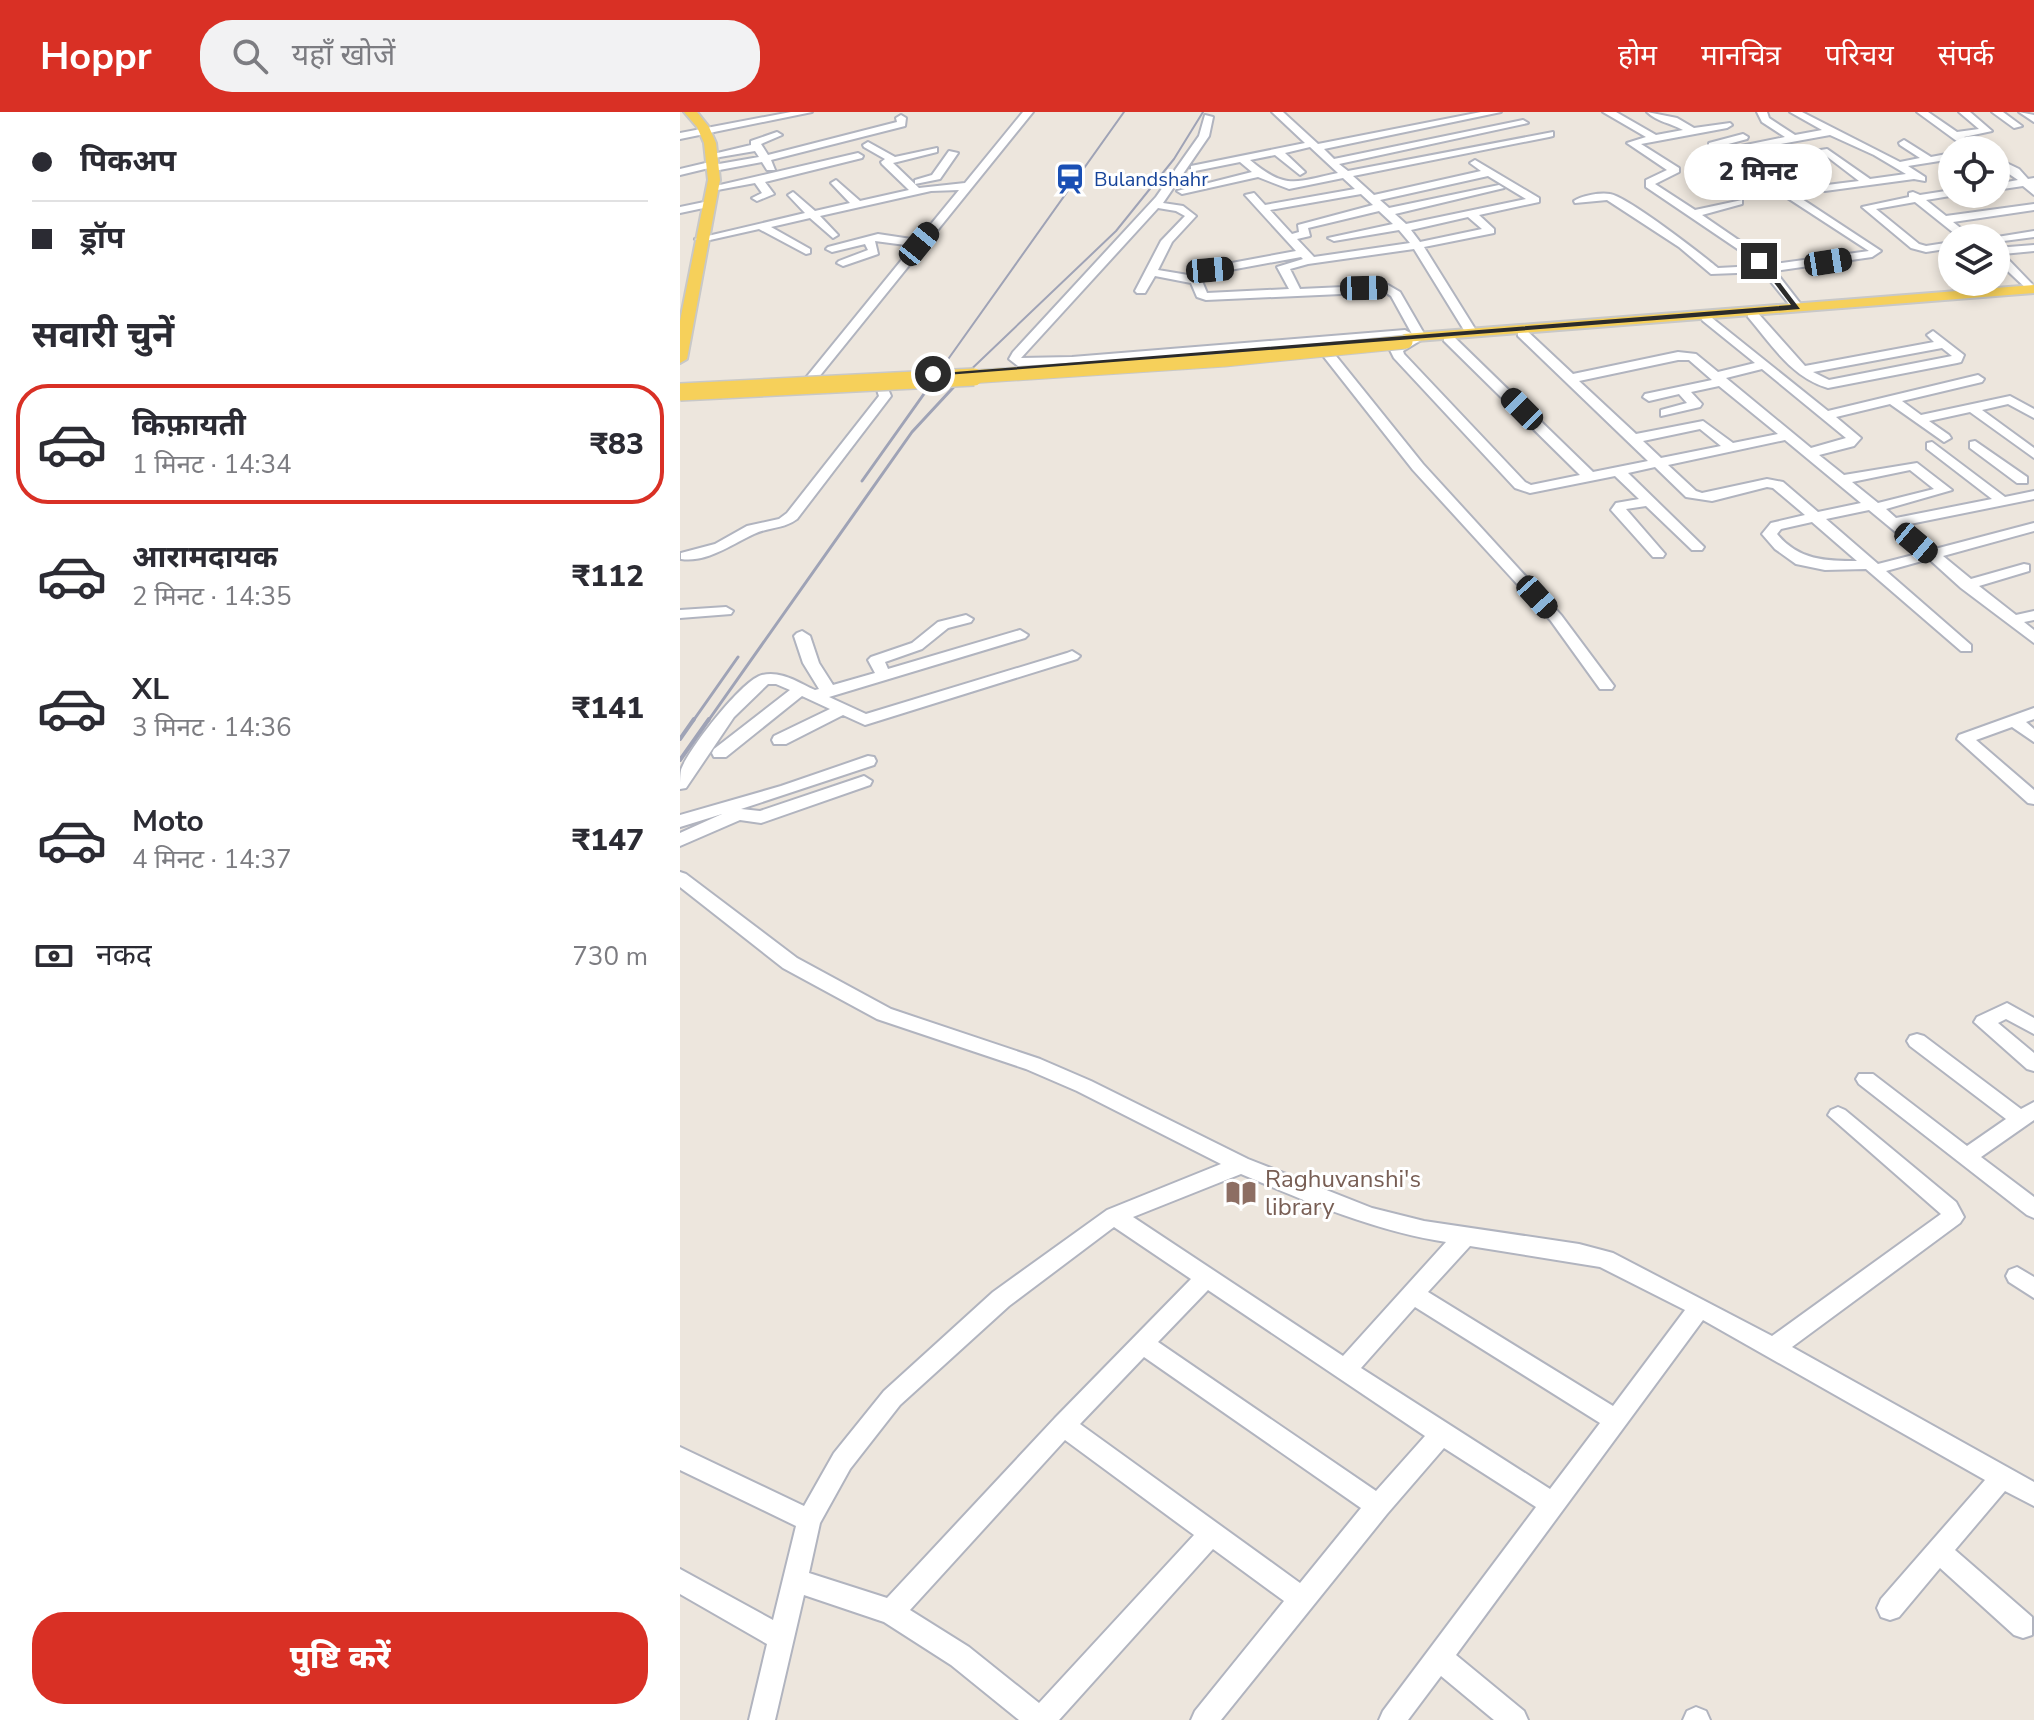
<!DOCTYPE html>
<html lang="hi">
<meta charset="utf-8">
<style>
:root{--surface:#fff;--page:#f2f2f3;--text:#2b2b33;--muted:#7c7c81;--line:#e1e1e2;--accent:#d93025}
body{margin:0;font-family:"Nunito Sans","Noto Sans Devanagari",sans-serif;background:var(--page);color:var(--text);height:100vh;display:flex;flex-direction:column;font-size:30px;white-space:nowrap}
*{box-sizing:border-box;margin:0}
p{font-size:26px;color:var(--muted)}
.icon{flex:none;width:44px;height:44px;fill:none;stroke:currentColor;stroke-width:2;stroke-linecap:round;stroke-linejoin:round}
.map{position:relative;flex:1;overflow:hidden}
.panel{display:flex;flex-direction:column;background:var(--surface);width:680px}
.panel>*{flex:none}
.banner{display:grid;align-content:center;height:176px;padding:0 32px;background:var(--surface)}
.buttons{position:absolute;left:1258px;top:24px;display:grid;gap:16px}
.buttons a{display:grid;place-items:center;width:72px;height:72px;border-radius:50%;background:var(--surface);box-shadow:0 4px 12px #0003;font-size:40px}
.end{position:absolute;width:36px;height:36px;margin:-18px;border:10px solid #2b2b2b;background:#fff;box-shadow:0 0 0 4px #fff}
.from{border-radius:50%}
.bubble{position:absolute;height:56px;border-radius:28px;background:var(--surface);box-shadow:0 4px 12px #0003;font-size:26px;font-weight:800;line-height:56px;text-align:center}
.car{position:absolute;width:24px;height:48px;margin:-24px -12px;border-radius:10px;box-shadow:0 0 6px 2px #0007;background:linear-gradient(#222 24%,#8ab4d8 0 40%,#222 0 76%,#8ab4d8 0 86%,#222 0)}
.banner b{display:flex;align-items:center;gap:28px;height:76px;font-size:30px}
.banner b+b{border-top:2px solid var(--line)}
.banner i{width:20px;height:20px;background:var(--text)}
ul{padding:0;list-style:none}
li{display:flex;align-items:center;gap:24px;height:120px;margin:0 16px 12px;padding:0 16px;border:4px solid transparent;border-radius:32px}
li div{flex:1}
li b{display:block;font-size:30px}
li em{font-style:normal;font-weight:800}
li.current{border-color:var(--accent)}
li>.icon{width:72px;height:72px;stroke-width:1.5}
h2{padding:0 32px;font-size:36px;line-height:96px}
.pay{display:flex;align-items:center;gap:20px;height:88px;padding:0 32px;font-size:30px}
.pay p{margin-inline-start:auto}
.button{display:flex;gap:16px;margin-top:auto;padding:16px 32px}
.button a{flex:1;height:92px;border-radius:32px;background:var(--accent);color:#fff;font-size:32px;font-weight:800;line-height:92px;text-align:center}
header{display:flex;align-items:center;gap:48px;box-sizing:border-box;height:112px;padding:0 40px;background:var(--accent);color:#fff}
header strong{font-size:38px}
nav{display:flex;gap:44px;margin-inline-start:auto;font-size:28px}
.search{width:560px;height:72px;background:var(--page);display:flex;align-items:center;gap:20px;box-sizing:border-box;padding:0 28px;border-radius:32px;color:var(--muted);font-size:30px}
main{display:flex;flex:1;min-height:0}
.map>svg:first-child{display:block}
</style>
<header>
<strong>Hoppr</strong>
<div class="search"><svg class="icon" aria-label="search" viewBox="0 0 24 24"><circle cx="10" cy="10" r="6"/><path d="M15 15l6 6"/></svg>यहाँ खोजें</div>
<nav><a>होम</a><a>मानचित्र</a><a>परिचय</a><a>संपर्क</a></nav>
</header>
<main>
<section class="panel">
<div class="banner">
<b><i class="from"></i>पिकअप</b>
<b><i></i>ड्रॉप</b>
</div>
<h2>सवारी चुनें</h2>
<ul>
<li class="current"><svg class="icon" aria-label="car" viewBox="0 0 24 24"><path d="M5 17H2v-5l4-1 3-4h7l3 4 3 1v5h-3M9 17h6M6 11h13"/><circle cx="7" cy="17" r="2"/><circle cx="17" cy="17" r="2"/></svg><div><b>किफ़ायती</b><p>1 मिनट · 14:34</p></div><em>₹83</em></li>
<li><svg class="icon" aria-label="car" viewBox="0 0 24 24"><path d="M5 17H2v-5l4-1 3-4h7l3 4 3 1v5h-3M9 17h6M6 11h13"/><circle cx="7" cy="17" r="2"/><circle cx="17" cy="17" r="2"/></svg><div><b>आरामदायक</b><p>2 मिनट · 14:35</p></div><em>₹112</em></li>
<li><svg class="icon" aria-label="car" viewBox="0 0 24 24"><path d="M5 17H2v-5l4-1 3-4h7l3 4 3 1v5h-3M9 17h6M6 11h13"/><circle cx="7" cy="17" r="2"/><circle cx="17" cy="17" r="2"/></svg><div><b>XL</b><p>3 मिनट · 14:36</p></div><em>₹141</em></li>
<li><svg class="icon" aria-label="car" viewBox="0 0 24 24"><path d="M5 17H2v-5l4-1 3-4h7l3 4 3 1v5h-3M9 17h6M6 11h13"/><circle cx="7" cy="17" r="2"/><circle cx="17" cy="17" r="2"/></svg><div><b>Moto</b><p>4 मिनट · 14:37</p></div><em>₹147</em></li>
</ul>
<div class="pay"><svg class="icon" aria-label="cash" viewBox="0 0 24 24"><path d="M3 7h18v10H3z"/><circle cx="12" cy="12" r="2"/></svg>नकद<p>730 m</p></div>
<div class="button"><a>पुष्टि करें</a></div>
</section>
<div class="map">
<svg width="1354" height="1608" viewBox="0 0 1354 1608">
<rect width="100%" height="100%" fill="#ede6dd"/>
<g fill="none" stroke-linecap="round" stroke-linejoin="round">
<!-- minor casing -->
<g stroke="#b1b4bf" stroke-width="4">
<path id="minor" d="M 111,0 L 132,0 L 0,27 L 0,21 Z
M 343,0 L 353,0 L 134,271 L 124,268 L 233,134 L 195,129 L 198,142 L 163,154 L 157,151 L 159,149 L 188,138 L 185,132 L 152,140 L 146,137 L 148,135 L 198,122 L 238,128 L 279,78 L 251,79 L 140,104 L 158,123 L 153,126 L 130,106 L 91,115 L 130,137 L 130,141 L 126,142 L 79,117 L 21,130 L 15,127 L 125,101 L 108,83 L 113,80 L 135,99 L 170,91 L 151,71 L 156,68 L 180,89 L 229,78 L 202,52 L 201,50 L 205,47 L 184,35 L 183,33 L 188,30 L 215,45 L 257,36 L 257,40 L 213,51 L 239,76 L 285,71 Z
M 592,0 L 603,0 L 638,32 L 801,0 L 821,0 L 644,37 L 654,47 L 843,8 L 848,11 L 659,52 L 668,59 L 873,20 L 873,24 L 869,25 L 673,64 L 694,83 L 801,59 L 790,51 L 795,48 L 859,86 L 859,90 L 799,103 L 814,117 L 814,121 L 744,135 L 797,220 L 795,223 L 787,223 L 734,137 L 628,152 L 610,157 L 620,177 L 708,173 L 720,180 L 746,225 L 723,239 L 724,242 L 845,370 L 851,373 L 900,363 L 764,229 L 764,223 L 772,223 L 913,360 L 968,349 L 838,224 L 838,218 L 846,218 L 893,262 L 998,240 L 1016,242 L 1038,260 L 1075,251 L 1023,209 L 1021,206 L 1027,202 L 1148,299 L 1298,263 L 1304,267 L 1302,270 L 1222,289 L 1241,303 L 1330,284 L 1354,297 L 1354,306 L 1328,292 L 1302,298 L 1354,336 L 1354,346 L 1290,300 L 1249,309 L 1269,323 L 1271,326 L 1264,330 L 1210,292 L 1156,305 L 1181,326 L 1174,334 L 1139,343 L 1164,363 L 1237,351 L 1272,378 L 1206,397 L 1216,406 L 1312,387 L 1247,337 L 1247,331 L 1252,330 L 1325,385 L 1354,379 L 1354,387 L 1225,413 L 1255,437 L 1354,411 L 1354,419 L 1263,444 L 1291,467 L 1344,452 L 1349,453 L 1349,459 L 1299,474 L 1336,503 L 1354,499 L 1354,508 L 1344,510 L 1354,518 L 1354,531 L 1281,476 L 1249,447 L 1206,459 L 1291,533 L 1291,539 L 1281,539 L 1186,457 L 1145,458 L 1116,452 L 1095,437 L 1082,422 L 1091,411 L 1125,403 L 1093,376 L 1087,375 L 1032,389 L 1006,385 L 975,355 L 948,361 L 1024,435 L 1022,438 L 1012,438 L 966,394 L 946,397 L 985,442 L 983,445 L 973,445 L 931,398 L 936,391 L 959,387 L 935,364 L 850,381 L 835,376 L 714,246 L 710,238 L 725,228 L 722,226 L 392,253 L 338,254 L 329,247 L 333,240 L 476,85 L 519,24 L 525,3 L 533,5 L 529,24 L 483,91 L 503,94 L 516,104 L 492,130 L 478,158 L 514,164 L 530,155 L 616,139 L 565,83 L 574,81 L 585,93 L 675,77 L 663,66 L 609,77 L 578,65 L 502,82 L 497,79 L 572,60 L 560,50 L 515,59 L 511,58 L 511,54 L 625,31 ZM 630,35 L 658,61 C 615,70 606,78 570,48 L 595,43 L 620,63 L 625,60 L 605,41 ZM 808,64 L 846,87 L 726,112 L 715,102 L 824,76 L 819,73 L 709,96 L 700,88 ZM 681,82 L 693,93 L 618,113 L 619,120 L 612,122 L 590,98 ZM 478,96 L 496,99 L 505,104 L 481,129 L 455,179 L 457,181 L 465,181 L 475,164 L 511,171 L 517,185 L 526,188 L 705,180 L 711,184 L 732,222 L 725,218 L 392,245 L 341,246 ZM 699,99 L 713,112 L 648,126 L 654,129 L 719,118 L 730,131 L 634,145 L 617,127 L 630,124 L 628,116 ZM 788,105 L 802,117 L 740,130 L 731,118 ZM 621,145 L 623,147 L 597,155 L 609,177 L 527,181 L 522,169 L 534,161 ZM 998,248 L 1009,248 L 1032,268 L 965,282 L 963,285 L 969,289 L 999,282 L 1007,291 L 981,298 L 981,304 L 1020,295 L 1022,292 L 1011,280 L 1039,274 L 1098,322 L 1053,331 L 1023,309 L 956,322 L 899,269 ZM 1082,257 L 1166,326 L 1131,336 L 1046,266 ZM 1020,317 L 1041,334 L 981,346 L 963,329 ZM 1105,328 L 1181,391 L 1138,400 L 1103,370 L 1087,367 L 1022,381 L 1016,379 L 988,353 ZM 1230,358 L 1254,377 L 1198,391 L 1172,370 ZM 1189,398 L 1241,441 L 1198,452 L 1146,407 ZM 1132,410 L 1177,449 C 1144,449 1119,448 1097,422 L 1101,417 Z
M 923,0 L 936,0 L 976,23 L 1003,18 C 991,11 977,10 967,0 L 997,6 L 1014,16 L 1050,11 L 1052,13 L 1047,16 L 961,32 L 999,56 L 999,60 L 975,72 L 1015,98 L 1062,88 L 1062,92 L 1022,103 L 1073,138 L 1088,153 L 1189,139 L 1029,35 L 1029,31 L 1063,22 L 1068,25 L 1067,27 L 1041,34 L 1046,37 L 1105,25 L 1082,10 L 1077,0 L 1087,0 L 1089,6 L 1115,23 L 1142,18 L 1110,0 L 1122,0 L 1220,50 L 1240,46 L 1220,33 L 1219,31 L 1224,28 L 1251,45 L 1272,41 L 1272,47 L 1228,54 L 1245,65 L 1245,69 L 1234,67 L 1145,79 L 1101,48 L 1101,44 L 1147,37 L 1190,67 L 1226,62 L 1194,43 L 1150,23 L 1052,41 L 1201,139 L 1192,145 L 1095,159 L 1123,195 L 1117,199 L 1113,197 L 1083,160 L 1031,162 L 999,135 L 927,88 L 895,91 L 894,89 C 901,84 920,80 930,82 C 948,85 1021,142 1038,156 L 1076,154 L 1065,142 L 966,75 L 966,68 L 987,58 L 947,31 L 966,25 ZM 1145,43 L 1179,69 L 1147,73 L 1114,48 Z
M 1237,0 L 1248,0 L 1277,20 L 1299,17 L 1279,0 L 1290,0 L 1312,19 L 1284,25 L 1301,38 L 1289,38 Z
M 1312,0 L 1323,0 L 1342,14 L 1334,16 Z
M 1339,0 L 1354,3 L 1354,10 Z
M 221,3 L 226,6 L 225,14 L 91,48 L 95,58 L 87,58 L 82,50 L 34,59 L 29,56 L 0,63 L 0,57 L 34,49 L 39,52 L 79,45 L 75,39 L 34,46 L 29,43 L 71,33 L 71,29 L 97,20 L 102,23 L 81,32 L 88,43 L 217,10 L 216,6 Z
M 269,39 L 278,41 L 260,67 L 235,72 L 235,68 L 252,63 Z
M 178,41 L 183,44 L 182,46 L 85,70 L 94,82 L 77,89 L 72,86 L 82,81 L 75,71 L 32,79 L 27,76 Z
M 1316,46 L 1339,57 L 1348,67 L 1354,66 L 1354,83 L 1343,74 L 1316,78 L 1316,72 L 1338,68 L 1316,53 Z
M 1272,78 L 1272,82 L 1276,83 L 1246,88 L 1266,104 L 1354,92 L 1354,98 L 1273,110 L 1293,126 L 1280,126 L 1235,90 L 1196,97 L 1239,132 L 1246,134 L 1272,130 L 1272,136 L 1246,140 L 1231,136 L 1182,95 L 1229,85 L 1229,81 L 1233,80 L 1240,83 Z
M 29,89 L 34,92 L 33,94 L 0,101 L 0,95 Z
M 1354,119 L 1354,125 L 1316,130 L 1316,126 L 1311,126 Z
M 1354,133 L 1354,139 L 1323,142 L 1354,174 L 1354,179 L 1350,180 L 1316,148 L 1316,136 Z
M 1068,199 L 1076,199 L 1125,254 L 1254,230 L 1247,223 L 1253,219 L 1284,243 L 1281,250 L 1277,251 L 1148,276 C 1111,265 1091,232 1068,205 ZM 1262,236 L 1272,244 L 1149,268 L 1133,260 Z
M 644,239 L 652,239 L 743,352 L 881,503 L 934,574 L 932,577 L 920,577 L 871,509 L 733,358 L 644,245 Z
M 183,270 L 206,272 L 211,284 L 117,407 C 104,417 88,415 74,422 C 52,432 27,451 1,447 L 1,441 L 35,432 L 67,414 L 99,407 L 107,401 L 199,284 L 197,278 L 179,277 L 179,271 Z
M 1295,329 L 1347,365 L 1347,371 L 1337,371 L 1290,336 L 1290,330 Z
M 46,495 L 53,499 L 51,502 L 0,506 L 0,498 Z
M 286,503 L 293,507 L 291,510 L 268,516 L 242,537 L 205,550 L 208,557 L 340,518 L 348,523 L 345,526 L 149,585 L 186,602 L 387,541 L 392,539 L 400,544 L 397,547 L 185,613 L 163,603 L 106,632 L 94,632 L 92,628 L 94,624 L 150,597 L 122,584 L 46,645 L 34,645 L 32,641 L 34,637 L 110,578 L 96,572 L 88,572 L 54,605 L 6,676 L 0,677 C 0,672 0,664 1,658 C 7,639 62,568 82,563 C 101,558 119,571 135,578 L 139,577 L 123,551 L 114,524 L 117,521 L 122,519 L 130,524 L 139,551 L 153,573 L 195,561 L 188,548 L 191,545 L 232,531 L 258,510 Z
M 1354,596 L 1354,607 L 1346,610 L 1354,617 L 1354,630 L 1332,615 L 1296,628 L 1354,678 L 1354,692 L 1348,691 L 1277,627 L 1279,623 Z
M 188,644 L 194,645 L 196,649 L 194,653 L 61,697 L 80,699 L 184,664 L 192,669 L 190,673 L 81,711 L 60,708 L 0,734 L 0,721 L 42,702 L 0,715 L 0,703 L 101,674 Z
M 0,760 L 6,762 L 117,846 L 211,897 L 360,947 L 411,969 L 568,1047 L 692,1096 L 744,1109 L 899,1132 L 933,1141 L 1092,1224 L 1261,1102 L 1148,1003 L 1151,998 L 1158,995 L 1165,998 L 1276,1090 L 1284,1105 L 1280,1111 L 1112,1235 L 1354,1370 L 1354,1394 L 1325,1379 L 1275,1438 L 1352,1505 L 1352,1523 L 1343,1526 L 1334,1523 L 1260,1456 L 1219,1505 L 1210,1508 L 1201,1505 L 1197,1496 L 1201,1487 L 1305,1368 L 1023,1208 L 776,1543 L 844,1599 L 848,1608 L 814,1608 L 761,1564 L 728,1608 L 699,1608 L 703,1599 L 856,1395 L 764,1336 L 707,1402 L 541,1608 L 511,1608 L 515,1599 L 604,1489 L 533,1437 L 379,1608 L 339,1608 L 271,1553 L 204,1510 L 124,1483 L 95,1608 L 69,1608 L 87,1532 L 0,1482 L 0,1457 L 93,1508 L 116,1414 L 0,1358 L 0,1335 L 124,1394 L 154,1341 L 204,1279 L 313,1180 L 427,1098 L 541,1052 L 397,979 L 346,957 L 197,907 L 103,856 L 0,775 ZM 561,1062 C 627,1090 695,1119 766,1130 L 663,1244 L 453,1105 ZM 434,1115 L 511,1167 L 375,1306 L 207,1486 L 129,1461 L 140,1411 L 170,1357 L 220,1293 L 329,1194 ZM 790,1134 L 920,1155 L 1005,1198 L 933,1294 L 748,1180 ZM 528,1178 L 745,1324 L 696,1379 L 478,1230 ZM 735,1195 L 920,1311 L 870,1377 L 681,1256 ZM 464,1245 L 681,1396 L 620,1471 L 400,1312 ZM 385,1328 L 514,1423 L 359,1591 L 289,1535 L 230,1498 Z
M 1327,891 L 1354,906 L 1354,922 L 1326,907 L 1318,911 L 1354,941 L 1354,959 L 1347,957 L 1294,910 L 1297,905 Z
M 1237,922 L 1244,924 L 1341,997 L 1354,990 L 1354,1008 L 1301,1045 L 1354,1085 L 1354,1106 L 1347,1103 L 1179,972 L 1176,967 L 1179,962 L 1193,962 L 1287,1034 L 1326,1007 L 1230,934 L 1227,929 L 1230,924 Z
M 1337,1155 L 1354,1165 L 1354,1186 L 1329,1170 L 1326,1164 L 1329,1158 Z
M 1016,1595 L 1026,1599 L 1030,1608 L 1003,1608 L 1007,1599 Z"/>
</g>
<!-- major casing -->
<g stroke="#c8c8c8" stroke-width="4">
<path id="major" d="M 4,0 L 17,0 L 29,15 L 36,31 L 40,68 L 7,247 L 0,251 L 0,209 L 28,68 L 24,31 L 17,15 Z
M 1354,173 L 1354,181 L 724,230 L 717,226 L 724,222 Z"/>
</g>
<!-- minor -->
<use href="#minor" fill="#fff" fill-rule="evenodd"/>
<!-- major -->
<use href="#major" fill="#f6d05a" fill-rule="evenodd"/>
<!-- rail-far2 -->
<path stroke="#9fa3b6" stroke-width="2" d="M 254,267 L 444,0
M 281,267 L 436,119 L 494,47 L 523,0"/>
<!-- rail-far1 -->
<path stroke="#9fa3b6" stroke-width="3" d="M 182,369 L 256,265
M 13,609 L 58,545
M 28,609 L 232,320 L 283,265"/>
<!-- rail -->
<path stroke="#9fa3b6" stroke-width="4" d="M 0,627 L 14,607
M 0,648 L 29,607"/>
<!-- major-bridge-far1 casing -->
<g stroke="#c8c8c8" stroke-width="15" stroke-linecap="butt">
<path id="major-bridge-far1" d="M 259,267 L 545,248 L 726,230"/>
</g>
<!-- major-bridge casing -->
<g stroke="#c8c8c8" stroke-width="20" stroke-linecap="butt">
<path id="major-bridge" d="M 0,280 L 294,265"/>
</g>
<!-- major-bridge-far1 -->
<use href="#major-bridge-far1" stroke="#f6d05a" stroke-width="13"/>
<!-- major-bridge -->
<use href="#major-bridge" stroke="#f6d05a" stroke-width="17"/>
</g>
<!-- route -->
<path fill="#2b2b2b" d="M 1076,147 L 1082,147 L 1120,197 L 253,264 L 249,262 L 1111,193 Z"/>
<!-- icons -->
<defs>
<g id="station-bare" transform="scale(2.4)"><path d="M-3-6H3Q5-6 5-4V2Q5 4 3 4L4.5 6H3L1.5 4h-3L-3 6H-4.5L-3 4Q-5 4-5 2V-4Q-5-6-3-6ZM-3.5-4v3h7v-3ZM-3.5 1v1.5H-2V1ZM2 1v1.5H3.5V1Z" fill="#1a4fb4" stroke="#fff" stroke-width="2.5" paint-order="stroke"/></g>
<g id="library-bare" transform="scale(2.4)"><path d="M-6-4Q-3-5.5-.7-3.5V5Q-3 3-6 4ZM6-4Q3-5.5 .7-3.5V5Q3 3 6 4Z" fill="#8d6e63" stroke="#fff" stroke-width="2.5" paint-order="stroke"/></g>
</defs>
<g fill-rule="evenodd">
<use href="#station-bare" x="390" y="67"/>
<use href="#library-bare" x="561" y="1081"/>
</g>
<g text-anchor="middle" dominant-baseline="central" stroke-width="6" stroke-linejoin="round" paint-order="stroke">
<!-- far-transit labels -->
<g font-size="20" fill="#164399" stroke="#fff" text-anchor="start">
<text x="414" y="67">Bulandshahr</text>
</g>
<!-- education labels -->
<g font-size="24" fill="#785e54" stroke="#fff" text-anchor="start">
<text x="585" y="1067">Raghuvanshi's<tspan x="585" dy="28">library</tspan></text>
</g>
</g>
</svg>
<div class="buttons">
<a><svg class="icon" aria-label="locate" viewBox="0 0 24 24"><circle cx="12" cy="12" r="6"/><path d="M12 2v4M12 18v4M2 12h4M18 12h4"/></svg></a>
<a><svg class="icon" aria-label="layers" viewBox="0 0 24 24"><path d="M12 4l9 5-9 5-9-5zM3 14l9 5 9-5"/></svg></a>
</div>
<i class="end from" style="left:253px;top:262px"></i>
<i class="end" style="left:1079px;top:149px"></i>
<div class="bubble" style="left:1004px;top:32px;width:148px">2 मिनट</div>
<i class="car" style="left:239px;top:132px;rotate:39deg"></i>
<i class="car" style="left:1148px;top:150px;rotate:81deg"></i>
<i class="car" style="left:530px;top:158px;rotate:85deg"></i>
<i class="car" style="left:684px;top:176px;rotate:89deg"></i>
<i class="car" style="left:842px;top:297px;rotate:315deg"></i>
<i class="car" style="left:1236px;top:431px;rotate:130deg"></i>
<i class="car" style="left:857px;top:485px;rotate:138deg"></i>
</div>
</main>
